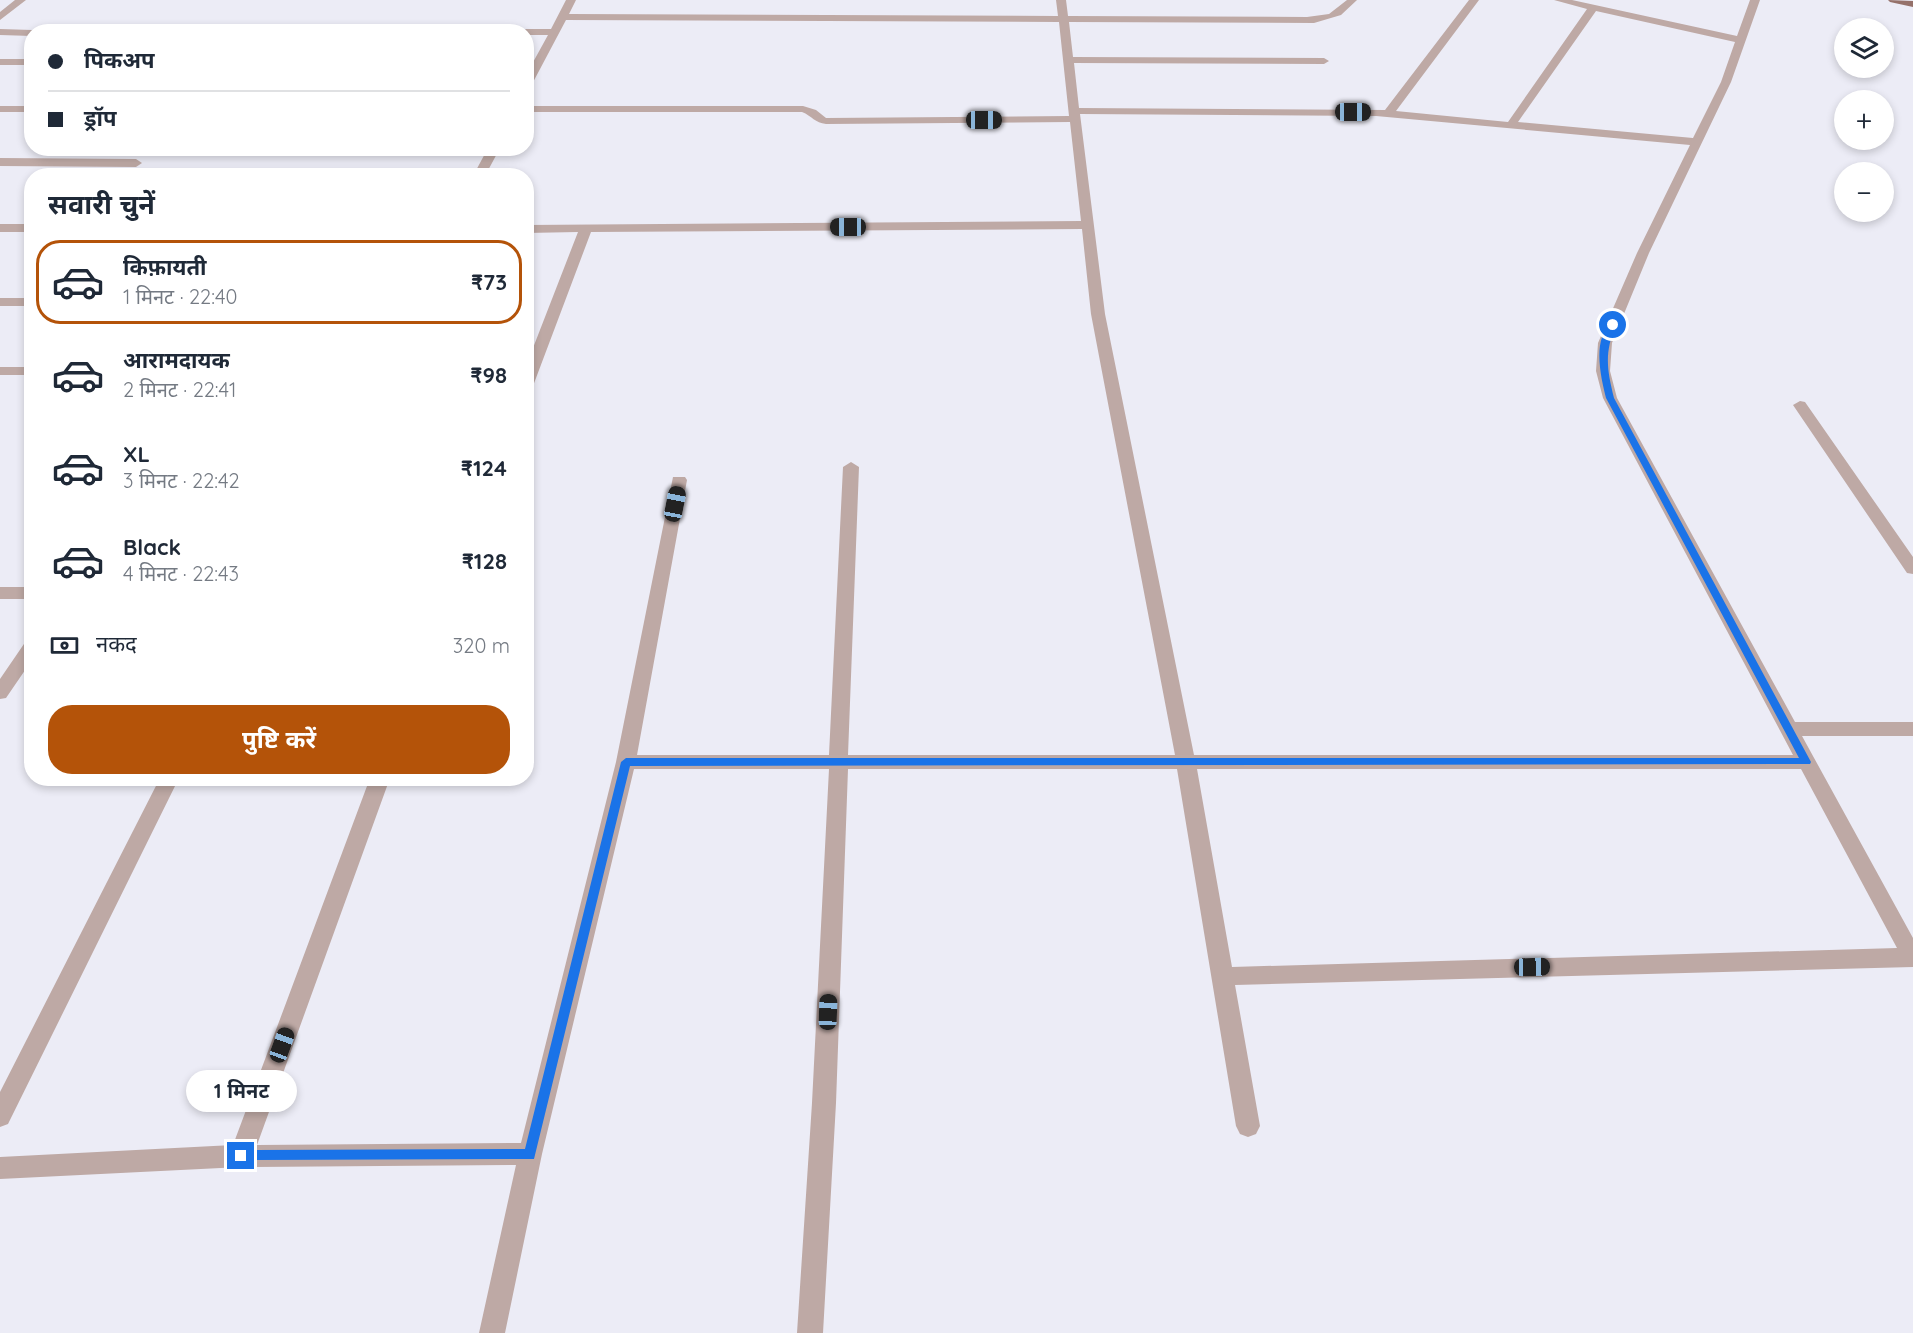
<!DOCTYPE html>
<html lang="hi">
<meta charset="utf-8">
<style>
:root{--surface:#fff;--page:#f6f6f7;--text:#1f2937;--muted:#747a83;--line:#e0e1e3;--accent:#b45309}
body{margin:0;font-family:Quicksand,"Noto Sans Devanagari",sans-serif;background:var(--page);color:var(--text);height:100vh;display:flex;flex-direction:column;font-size:22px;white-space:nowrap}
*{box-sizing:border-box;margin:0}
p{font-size:20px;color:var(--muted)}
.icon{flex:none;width:33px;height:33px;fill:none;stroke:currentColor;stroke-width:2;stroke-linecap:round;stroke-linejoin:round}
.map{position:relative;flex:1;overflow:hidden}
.side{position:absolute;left:24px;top:168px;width:510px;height:618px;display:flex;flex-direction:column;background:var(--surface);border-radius:24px;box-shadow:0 3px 9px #0003}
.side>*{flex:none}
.guide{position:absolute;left:24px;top:24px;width:510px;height:132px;border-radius:24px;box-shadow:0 3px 9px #0003;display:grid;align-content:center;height:132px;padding:0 24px;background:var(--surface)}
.tools{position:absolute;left:1834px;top:18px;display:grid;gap:12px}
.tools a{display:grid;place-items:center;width:60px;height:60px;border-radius:50%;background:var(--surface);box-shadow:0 3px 9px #0003;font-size:30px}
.end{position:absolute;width:27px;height:27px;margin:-14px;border:8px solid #1a73e8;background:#fff;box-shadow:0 0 0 3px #fff}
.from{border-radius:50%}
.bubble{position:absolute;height:42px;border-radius:21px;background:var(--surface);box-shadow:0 3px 9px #0003;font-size:20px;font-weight:700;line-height:42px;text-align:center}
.car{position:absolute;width:18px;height:36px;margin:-18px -9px;border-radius:8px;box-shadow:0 0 4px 2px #0007;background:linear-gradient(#222 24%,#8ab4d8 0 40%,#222 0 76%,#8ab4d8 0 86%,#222 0)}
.guide b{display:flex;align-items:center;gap:21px;height:57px;font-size:22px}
.guide b+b{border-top:2px solid var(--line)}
.guide i{width:15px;height:15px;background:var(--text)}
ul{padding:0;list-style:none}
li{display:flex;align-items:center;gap:18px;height:84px;margin:0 12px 9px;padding:0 12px;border:3px solid transparent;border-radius:24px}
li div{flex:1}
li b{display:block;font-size:22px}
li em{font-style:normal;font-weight:700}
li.on{border-color:var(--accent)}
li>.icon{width:54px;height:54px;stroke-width:1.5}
h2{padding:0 24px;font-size:27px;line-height:72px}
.pay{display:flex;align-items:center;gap:15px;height:66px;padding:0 24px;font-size:22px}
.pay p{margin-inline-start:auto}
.primary-button{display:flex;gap:12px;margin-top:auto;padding:12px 24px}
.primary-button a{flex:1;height:69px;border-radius:24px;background:var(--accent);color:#fff;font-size:24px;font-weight:700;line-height:69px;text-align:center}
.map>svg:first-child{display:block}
</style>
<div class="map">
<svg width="1913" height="1333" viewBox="0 0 1913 1333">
<rect width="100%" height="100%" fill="#ececf6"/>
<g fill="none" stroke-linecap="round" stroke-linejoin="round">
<!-- minor -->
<path fill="#bea9a5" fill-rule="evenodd" d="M 15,0 L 26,0 L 0,20 L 0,12 Z
M 566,0 L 576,0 L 569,14 L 1058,16 L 1056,0 L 1066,0 L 1068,16 L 1307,17 L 1329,14 L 1347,0 L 1357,0 L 1341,15 L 1314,23 L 1069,22 L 1073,57 L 1324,58 L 1329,61 L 1324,64 L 1074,63 L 1079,108 L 1385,110 L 1469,0 L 1479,0 L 1396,111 L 1508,122 L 1587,9 L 1554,0 L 1572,0 L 1737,36 L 1750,0 L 1760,0 L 1731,82 L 1649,253 L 1612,343 L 1610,371 L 1617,398 L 1795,722 L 1913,722 L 1913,736 L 1802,736 L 1913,938 L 1913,967 L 1235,985 L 1260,1126 L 1256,1134 L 1248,1137 L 1240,1134 L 1236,1126 L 1177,769 L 848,769 L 836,1103 L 823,1333 L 797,1333 L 812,1103 L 829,769 L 634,769 L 542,1154 L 505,1333 L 479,1333 L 516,1165 L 241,1167 L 0,1179 L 0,1157 L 233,1145 L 370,778 L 390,778 L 257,1145 L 521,1143 L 616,762 L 673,477 L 685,477 L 687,480 L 637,755 L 829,755 L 843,467 L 851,462 L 859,467 L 848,755 L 1175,755 L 1091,314 L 1082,229 L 591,232 L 533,386 L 526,390 L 526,366 L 578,232 L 526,233 L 526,225 L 1081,221 L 1070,122 L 826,124 C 815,123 812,116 802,112 L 526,112 L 526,106 L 803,106 L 816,110 L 826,118 L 1069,116 L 1059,22 L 566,20 L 531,86 L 526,89 L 526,75 L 548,35 L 526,35 L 526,32 L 521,32 L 526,29 L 551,29 ZM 1596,11 L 1735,42 L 1721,82 L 1693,138 L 1518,122 ZM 1080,114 L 1376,116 L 1690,145 L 1637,253 L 1598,343 L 1596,371 L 1603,398 L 1793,755 L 1194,755 L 1105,314 ZM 1197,769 L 1801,769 L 1897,948 L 1232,967 Z
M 0,29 L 32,30 L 36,32 L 32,32 L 32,36 L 0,35 Z
M 0,59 L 32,59 L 32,65 L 0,65 Z
M 0,106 L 32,106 L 32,112 L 0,112 Z
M 488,148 L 500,148 L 485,176 L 473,176 Z
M 0,158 L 136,159 L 142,163 L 136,167 L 0,166 Z
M 0,224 L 32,224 L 32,232 L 0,232 Z
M 0,298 L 32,298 L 32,306 L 0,306 Z
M 0,367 L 32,367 L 32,375 L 0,375 Z
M 1800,401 L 1805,402 L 1913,557 L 1913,574 L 1907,573 L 1793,405 Z
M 0,587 L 32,587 L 32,599 L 0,599 Z
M 32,639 L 32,660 L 6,698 L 0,699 L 0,679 L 26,641 Z
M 160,778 L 179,778 L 8,1124 L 0,1127 L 0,1092 Z"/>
<!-- major -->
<path fill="#95716a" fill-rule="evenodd" d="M 1888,0 L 1913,1 L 1913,7 L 1890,2 Z"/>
</g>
<!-- route -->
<path fill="#1a73e8" d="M 1613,322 L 1616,325 C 1604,353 1607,370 1614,398 L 1811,762 L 1810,764 L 630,766 L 534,1159 L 236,1160 L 235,1156 L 236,1152 L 241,1150 L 525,1149 L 621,762 L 626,758 L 1799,758 L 1606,398 C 1601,378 1591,337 1613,322 Z"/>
</svg>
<div class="tools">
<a><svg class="icon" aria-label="layers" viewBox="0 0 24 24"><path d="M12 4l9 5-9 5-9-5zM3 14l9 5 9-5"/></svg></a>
<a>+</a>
<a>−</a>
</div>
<i class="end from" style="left:1613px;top:325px"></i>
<i class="end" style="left:241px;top:1156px"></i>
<div class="bubble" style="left:186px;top:1070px;width:111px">1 मिनट</div>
<i class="car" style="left:1353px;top:112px;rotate:90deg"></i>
<i class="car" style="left:984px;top:120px;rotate:90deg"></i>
<i class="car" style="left:848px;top:227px;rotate:270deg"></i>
<i class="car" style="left:675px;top:504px;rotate:11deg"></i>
<i class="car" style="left:1532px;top:967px;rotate:89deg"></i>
<i class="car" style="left:828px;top:1012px;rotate:2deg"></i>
<i class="car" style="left:282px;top:1045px;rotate:20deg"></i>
<div class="guide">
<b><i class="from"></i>पिकअप</b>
<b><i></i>ड्रॉप</b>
</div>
<section class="side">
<h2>सवारी चुनें</h2>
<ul>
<li class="on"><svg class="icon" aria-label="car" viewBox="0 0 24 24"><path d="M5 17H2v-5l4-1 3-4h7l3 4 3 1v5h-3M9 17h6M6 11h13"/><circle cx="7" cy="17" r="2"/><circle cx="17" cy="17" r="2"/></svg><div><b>किफ़ायती</b><p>1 मिनट · 22:40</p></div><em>₹73</em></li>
<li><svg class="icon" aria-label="car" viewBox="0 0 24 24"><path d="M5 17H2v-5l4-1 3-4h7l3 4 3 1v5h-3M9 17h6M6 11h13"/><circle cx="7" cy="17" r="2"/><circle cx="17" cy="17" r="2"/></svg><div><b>आरामदायक</b><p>2 मिनट · 22:41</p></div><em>₹98</em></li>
<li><svg class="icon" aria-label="car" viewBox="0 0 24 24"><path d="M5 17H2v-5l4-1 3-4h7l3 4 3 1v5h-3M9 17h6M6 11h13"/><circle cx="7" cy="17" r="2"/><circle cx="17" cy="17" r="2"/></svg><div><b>XL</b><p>3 मिनट · 22:42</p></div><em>₹124</em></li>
<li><svg class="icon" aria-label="car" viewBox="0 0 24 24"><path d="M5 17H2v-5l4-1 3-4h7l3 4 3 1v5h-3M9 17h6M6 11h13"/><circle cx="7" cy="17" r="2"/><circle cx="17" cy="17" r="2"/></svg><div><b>Black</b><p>4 मिनट · 22:43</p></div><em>₹128</em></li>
</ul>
<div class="pay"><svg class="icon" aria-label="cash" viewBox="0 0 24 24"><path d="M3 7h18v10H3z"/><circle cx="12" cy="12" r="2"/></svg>नकद<p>320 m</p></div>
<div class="primary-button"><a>पुष्टि करें</a></div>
</section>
</div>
